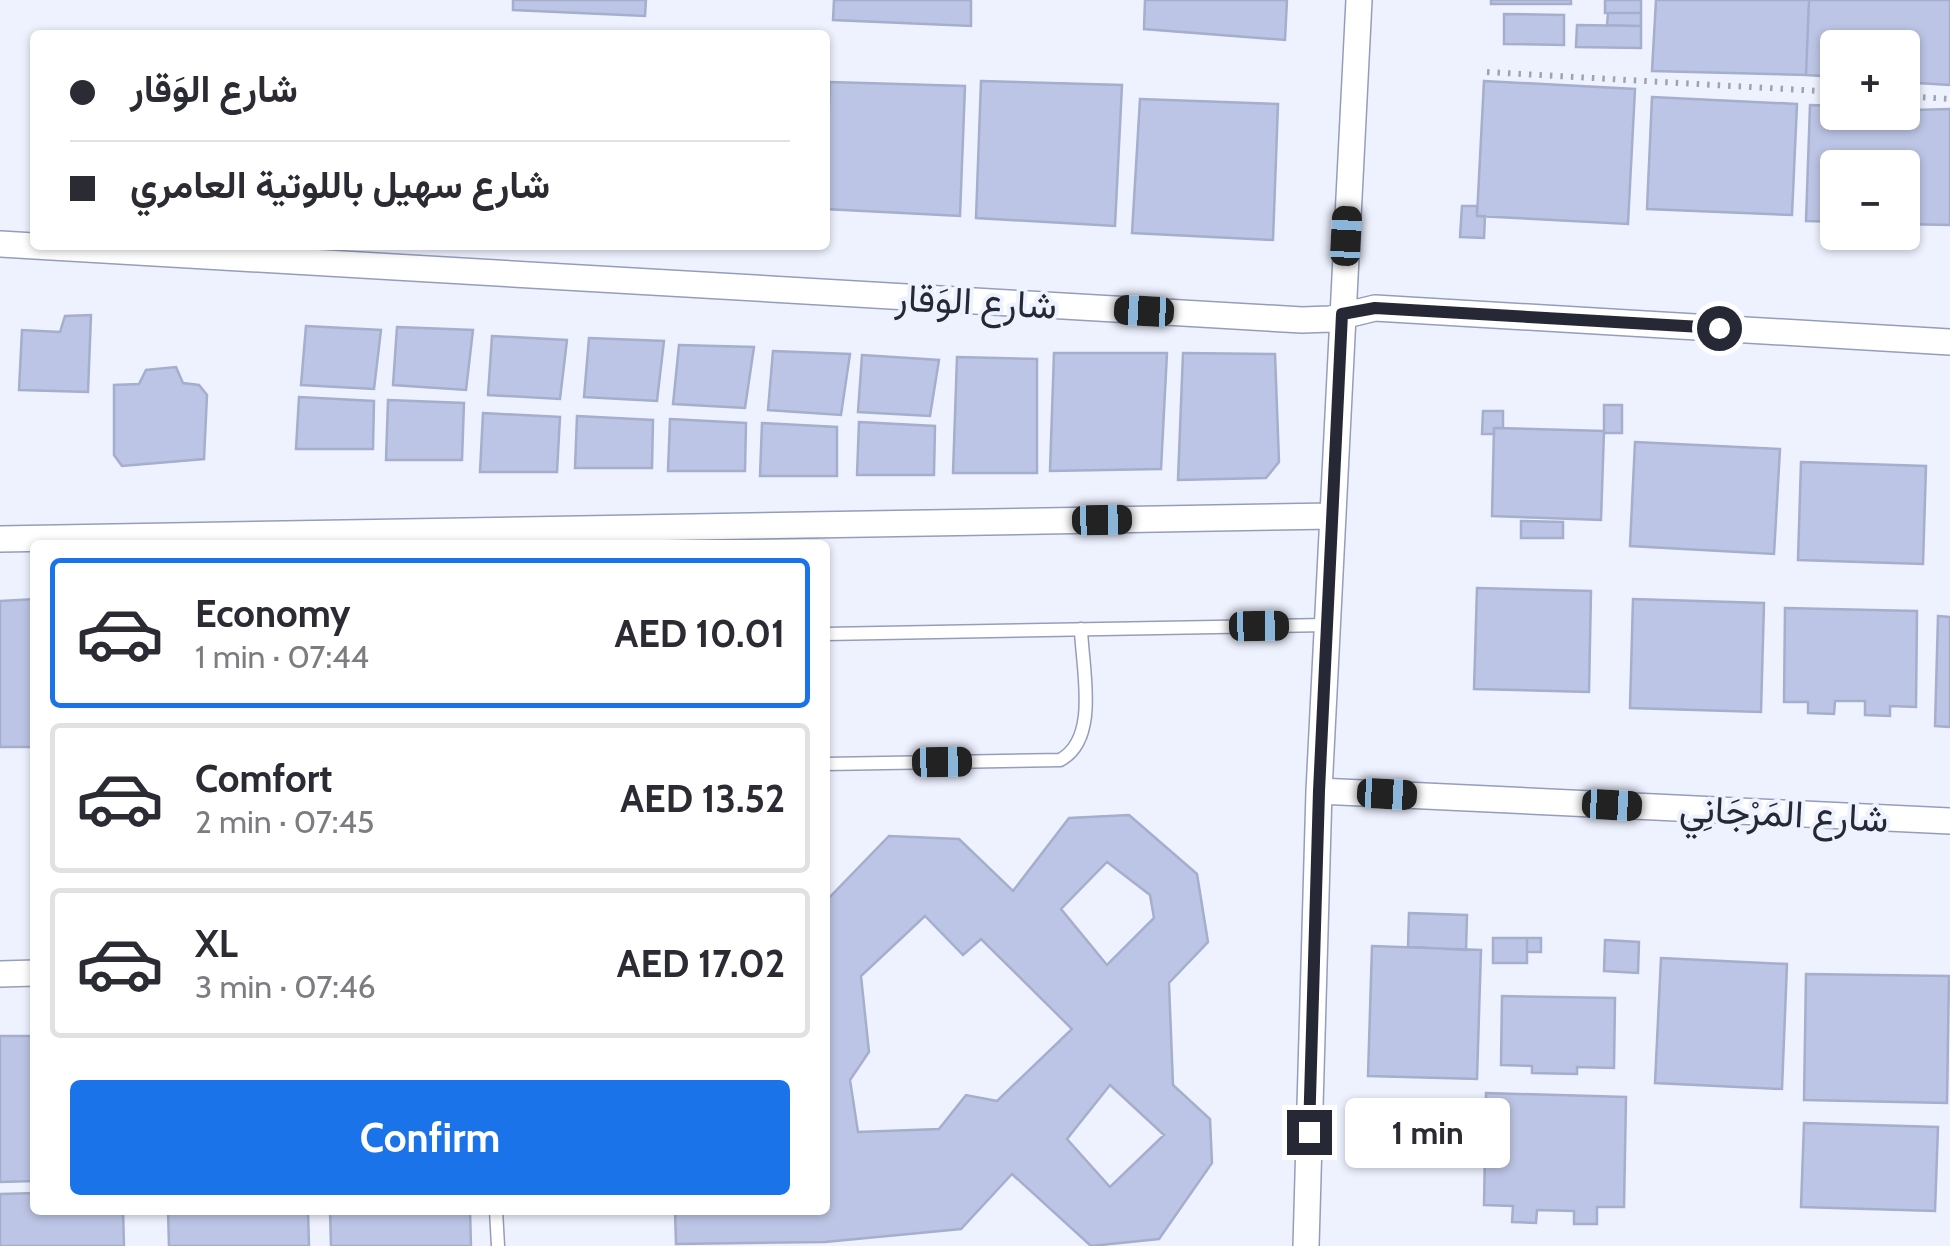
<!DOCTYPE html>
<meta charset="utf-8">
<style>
:root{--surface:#fff;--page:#f2f2f3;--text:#2b2b33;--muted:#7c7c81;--line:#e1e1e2;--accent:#1a73e8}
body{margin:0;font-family:Cabin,Vazirmatn,sans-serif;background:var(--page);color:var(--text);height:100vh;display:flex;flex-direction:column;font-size:38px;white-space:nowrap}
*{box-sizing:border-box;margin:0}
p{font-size:32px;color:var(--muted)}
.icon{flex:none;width:55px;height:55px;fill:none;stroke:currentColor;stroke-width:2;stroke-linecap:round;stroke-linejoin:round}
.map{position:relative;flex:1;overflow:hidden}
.side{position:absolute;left:30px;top:540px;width:800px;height:675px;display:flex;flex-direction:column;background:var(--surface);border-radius:10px;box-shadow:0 2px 8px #0004}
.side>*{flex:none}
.top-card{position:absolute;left:30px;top:30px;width:800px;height:220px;border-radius:10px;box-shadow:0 2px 8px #0004;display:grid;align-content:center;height:220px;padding:0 40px;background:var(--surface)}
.buttons{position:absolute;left:1820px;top:30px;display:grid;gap:20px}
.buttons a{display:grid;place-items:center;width:100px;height:100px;border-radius:10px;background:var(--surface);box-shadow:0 2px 8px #0004;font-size:50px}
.end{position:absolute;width:45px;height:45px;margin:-22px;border:12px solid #262935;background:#fff;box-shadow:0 0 0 5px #fff}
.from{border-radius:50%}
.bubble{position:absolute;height:70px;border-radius:10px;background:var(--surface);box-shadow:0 2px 8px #0004;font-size:32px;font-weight:700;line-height:70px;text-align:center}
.car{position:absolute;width:30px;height:60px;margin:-30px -15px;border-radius:12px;box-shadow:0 0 8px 2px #0007;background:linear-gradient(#222 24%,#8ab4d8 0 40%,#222 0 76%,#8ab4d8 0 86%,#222 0)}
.top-card b{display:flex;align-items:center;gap:35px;height:95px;font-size:38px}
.top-card b+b{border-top:2px solid var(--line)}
.top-card i{width:25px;height:25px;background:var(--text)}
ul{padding:18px 0 0;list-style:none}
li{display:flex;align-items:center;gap:30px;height:150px;margin:0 20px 15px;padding:0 20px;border:5px solid var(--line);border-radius:10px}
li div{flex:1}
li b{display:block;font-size:38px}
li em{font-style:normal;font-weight:700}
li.active{border-color:var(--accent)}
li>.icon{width:90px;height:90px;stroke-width:1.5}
.button{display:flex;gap:20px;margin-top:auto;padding:20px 40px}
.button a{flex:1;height:115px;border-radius:10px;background:var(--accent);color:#fff;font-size:40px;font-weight:700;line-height:115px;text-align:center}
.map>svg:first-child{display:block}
</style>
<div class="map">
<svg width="1950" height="1246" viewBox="0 0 1950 1246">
<rect width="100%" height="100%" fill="#eef2ff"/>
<!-- building -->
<path fill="#bcc5e5" stroke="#a5aecc" stroke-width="2.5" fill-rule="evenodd" d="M 513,0 L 646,0 L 645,16 L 513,10 Z
M 834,0 L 971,0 L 971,26 L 833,20 Z
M 1145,0 L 1287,0 L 1285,40 L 1144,29 Z
M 1491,0 L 1571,0 L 1571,4 L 1491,4 Z
M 1605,0 L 1641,0 L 1641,13 L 1605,13 Z
M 1656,0 L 1809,0 L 1806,75 L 1652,71 Z
M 1809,0 L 1950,0 L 1950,85 L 1902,82 L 1902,48 L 1838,48 L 1838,77 L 1806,75 Z
M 1608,13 L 1641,13 L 1641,26 L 1607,25 Z
M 1504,14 L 1564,15 L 1564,45 L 1504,44 Z
M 1577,25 L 1641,26 L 1641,48 L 1576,47 Z
M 981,81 L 1122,85 L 1115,226 L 976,218 Z
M 1484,81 L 1635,89 L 1628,224 L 1477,216 Z
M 830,82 L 965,86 L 960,216 L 825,209 Z
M 1652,97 L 1797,104 L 1792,215 L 1647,209 Z
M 1140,99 L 1278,104 L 1273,240 L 1132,233 Z
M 1810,105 L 1838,106 L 1838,112 L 1950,109 L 1950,225 L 1902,224 L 1902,168 L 1838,168 L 1838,222 L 1806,221 Z
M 1462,206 L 1477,206 L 1477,216 L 1485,216 L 1484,238 L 1460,237 Z
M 91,315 L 88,392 L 19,390 L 22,330 L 60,332 L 65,316 Z
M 306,326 L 381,330 L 374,389 L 301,385 Z
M 397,327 L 473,330 L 466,390 L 393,385 Z
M 492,336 L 567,340 L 560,399 L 488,395 Z
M 589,338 L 664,341 L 657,401 L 584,397 Z
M 679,345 L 754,347 L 745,408 L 673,404 Z
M 773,351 L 850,354 L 841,415 L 768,410 Z
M 1054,353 L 1167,353 L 1161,469 L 1050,471 Z
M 1183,353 L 1275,354 L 1279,462 L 1266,478 L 1178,480 Z
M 862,355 L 939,360 L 930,416 L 858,412 Z
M 957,357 L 1037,359 L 1037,473 L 953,473 Z
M 176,367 L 183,383 L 199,385 L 207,395 L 204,459 L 122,466 L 114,455 L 114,385 L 139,384 L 146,370 Z
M 299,397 L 374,401 L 373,449 L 296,449 Z
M 388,400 L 464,403 L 462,460 L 386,460 Z
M 1604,405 L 1622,405 L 1622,433 L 1604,433 Z
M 1483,411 L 1503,411 L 1503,428 L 1494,428 L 1494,434 L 1482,434 Z
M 483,413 L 560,417 L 557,472 L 480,472 Z
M 577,416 L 653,420 L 652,468 L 575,468 Z
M 670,419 L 746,423 L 745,471 L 668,471 Z
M 859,422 L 935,426 L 934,475 L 857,475 Z
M 762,423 L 837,427 L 837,476 L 760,476 Z
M 1494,428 L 1604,431 L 1601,520 L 1492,516 Z
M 1635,442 L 1780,449 L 1774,554 L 1630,546 Z
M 1801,462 L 1926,466 L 1923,564 L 1798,560 Z
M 1521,521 L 1563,522 L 1563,538 L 1521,538 Z
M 1477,588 L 1591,591 L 1589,692 L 1474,689 Z
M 35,599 L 35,747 L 0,747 L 0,601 Z
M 1633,599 L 1764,603 L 1761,712 L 1630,708 Z
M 1785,608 L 1917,611 L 1916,707 L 1890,706 L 1890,716 L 1865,715 L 1865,701 L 1835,701 L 1834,714 L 1808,713 L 1808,702 L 1784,702 Z
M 1938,616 L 1950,617 L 1950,727 L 1935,726 Z
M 1129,815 L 1197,874 L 1208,942 L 1169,983 L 1173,1085 L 1210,1119 L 1212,1163 L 1159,1239 L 1091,1246 L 1012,1174 L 961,1229 L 825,1242 L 676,1244 L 675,1210 L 825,1210 L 825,902 L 889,836 L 959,839 L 1013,891 L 1069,818 ZM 1107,862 L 1150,895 L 1154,918 L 1107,965 L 1061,909 ZM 925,916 L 963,955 L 981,939 L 1072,1029 L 997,1101 L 966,1095 L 939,1129 L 858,1132 L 850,1080 L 869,1052 L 861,976 ZM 1110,1085 L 1164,1135 L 1110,1187 L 1067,1139 Z
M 1409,913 L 1467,915 L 1466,950 L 1408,947 Z
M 1493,938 L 1527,938 L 1527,963 L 1493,963 Z
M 1527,938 L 1541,938 L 1541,952 L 1527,952 Z
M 1605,940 L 1639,942 L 1638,973 L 1604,971 Z
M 1372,946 L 1481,950 L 1477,1079 L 1368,1076 Z
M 1661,958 L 1787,964 L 1782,1089 L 1655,1083 Z
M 1806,974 L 1949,976 L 1947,1103 L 1804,1100 Z
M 1502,996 L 1615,998 L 1614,1068 L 1577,1067 L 1577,1074 L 1532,1073 L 1532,1066 L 1501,1065 Z
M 0,1036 L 35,1036 L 35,1181 L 0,1182 Z
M 1486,1093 L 1626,1097 L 1624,1207 L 1597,1207 L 1597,1224 L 1574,1224 L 1574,1211 L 1537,1210 L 1536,1223 L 1512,1222 L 1513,1206 L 1484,1205 Z
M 1804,1123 L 1938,1127 L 1935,1211 L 1801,1207 Z
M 35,1193 L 35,1210 L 123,1210 L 124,1246 L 0,1246 L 0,1194 Z
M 168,1210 L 308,1210 L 309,1246 L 169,1246 Z
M 330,1210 L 470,1210 L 471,1246 L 331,1246 Z"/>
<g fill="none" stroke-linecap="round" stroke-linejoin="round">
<!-- service casing -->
<g stroke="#959dbb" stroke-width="15">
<path id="service" d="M 825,634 L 1327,625
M 825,764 L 1060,760 C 1100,739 1082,668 1081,629
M 496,1210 L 498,1246"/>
</g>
<!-- minor casing -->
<g stroke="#959dbb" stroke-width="28">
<path id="minor" d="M 0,244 L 1302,320 L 1330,319 L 1375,308 L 1950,342
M 0,539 L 1333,516
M 1319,791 L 1950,821
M 0,974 L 35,973
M 1306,1246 L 1319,791 L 1359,0"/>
</g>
<!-- path -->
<path stroke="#9fa3b0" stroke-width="6" stroke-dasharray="2.5 8" stroke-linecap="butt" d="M 1487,72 L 1838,92
M 1902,96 L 1950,99"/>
<!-- service -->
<use href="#service" stroke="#fff" stroke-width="12"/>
<!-- minor -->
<use href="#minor" stroke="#fff" stroke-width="25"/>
</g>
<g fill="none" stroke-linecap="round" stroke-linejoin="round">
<!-- route -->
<path stroke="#262935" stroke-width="12" d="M 1309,1132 L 1319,791 L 1342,314 L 1375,308 L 1719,328"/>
</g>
<g text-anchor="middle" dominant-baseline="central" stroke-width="8" stroke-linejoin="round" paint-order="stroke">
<!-- street labels -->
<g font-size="38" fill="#262935" stroke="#eef2ff">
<text transform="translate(976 301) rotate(3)">شارع الوَقار</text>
<text transform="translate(1784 813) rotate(3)">شارع المَرْجَانِي</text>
</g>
</g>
</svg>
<div class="buttons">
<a>+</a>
<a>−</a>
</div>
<i class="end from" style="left:1719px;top:328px"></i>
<i class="end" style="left:1309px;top:1132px"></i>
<div class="bubble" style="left:1345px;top:1098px;width:165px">1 min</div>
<i class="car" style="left:1346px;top:236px;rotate:3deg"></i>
<i class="car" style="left:1144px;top:311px;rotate:273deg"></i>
<i class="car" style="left:1102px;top:520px;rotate:89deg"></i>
<i class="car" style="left:1259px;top:626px;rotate:89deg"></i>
<i class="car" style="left:942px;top:762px;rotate:89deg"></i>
<i class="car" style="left:1387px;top:794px;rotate:93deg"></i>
<i class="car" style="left:1612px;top:805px;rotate:93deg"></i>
<div class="top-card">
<b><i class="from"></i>شارع الوَقار</b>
<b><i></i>شارع سهيل باللوتية العامري</b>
</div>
<section class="side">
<ul>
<li class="active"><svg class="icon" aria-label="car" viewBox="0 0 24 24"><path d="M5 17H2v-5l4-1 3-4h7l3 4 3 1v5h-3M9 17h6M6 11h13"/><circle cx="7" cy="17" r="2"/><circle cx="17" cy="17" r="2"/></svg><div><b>Economy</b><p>1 min · 07:44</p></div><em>AED 10.01</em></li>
<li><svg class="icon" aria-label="car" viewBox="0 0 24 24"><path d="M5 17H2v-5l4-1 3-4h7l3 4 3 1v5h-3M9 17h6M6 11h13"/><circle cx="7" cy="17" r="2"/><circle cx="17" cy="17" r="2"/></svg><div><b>Comfort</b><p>2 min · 07:45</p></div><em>AED 13.52</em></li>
<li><svg class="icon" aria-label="car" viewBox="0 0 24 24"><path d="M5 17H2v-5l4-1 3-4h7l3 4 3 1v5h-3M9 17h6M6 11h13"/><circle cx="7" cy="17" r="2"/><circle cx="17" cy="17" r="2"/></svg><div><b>XL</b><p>3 min · 07:46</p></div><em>AED 17.02</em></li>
</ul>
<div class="button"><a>Confirm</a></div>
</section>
</div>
